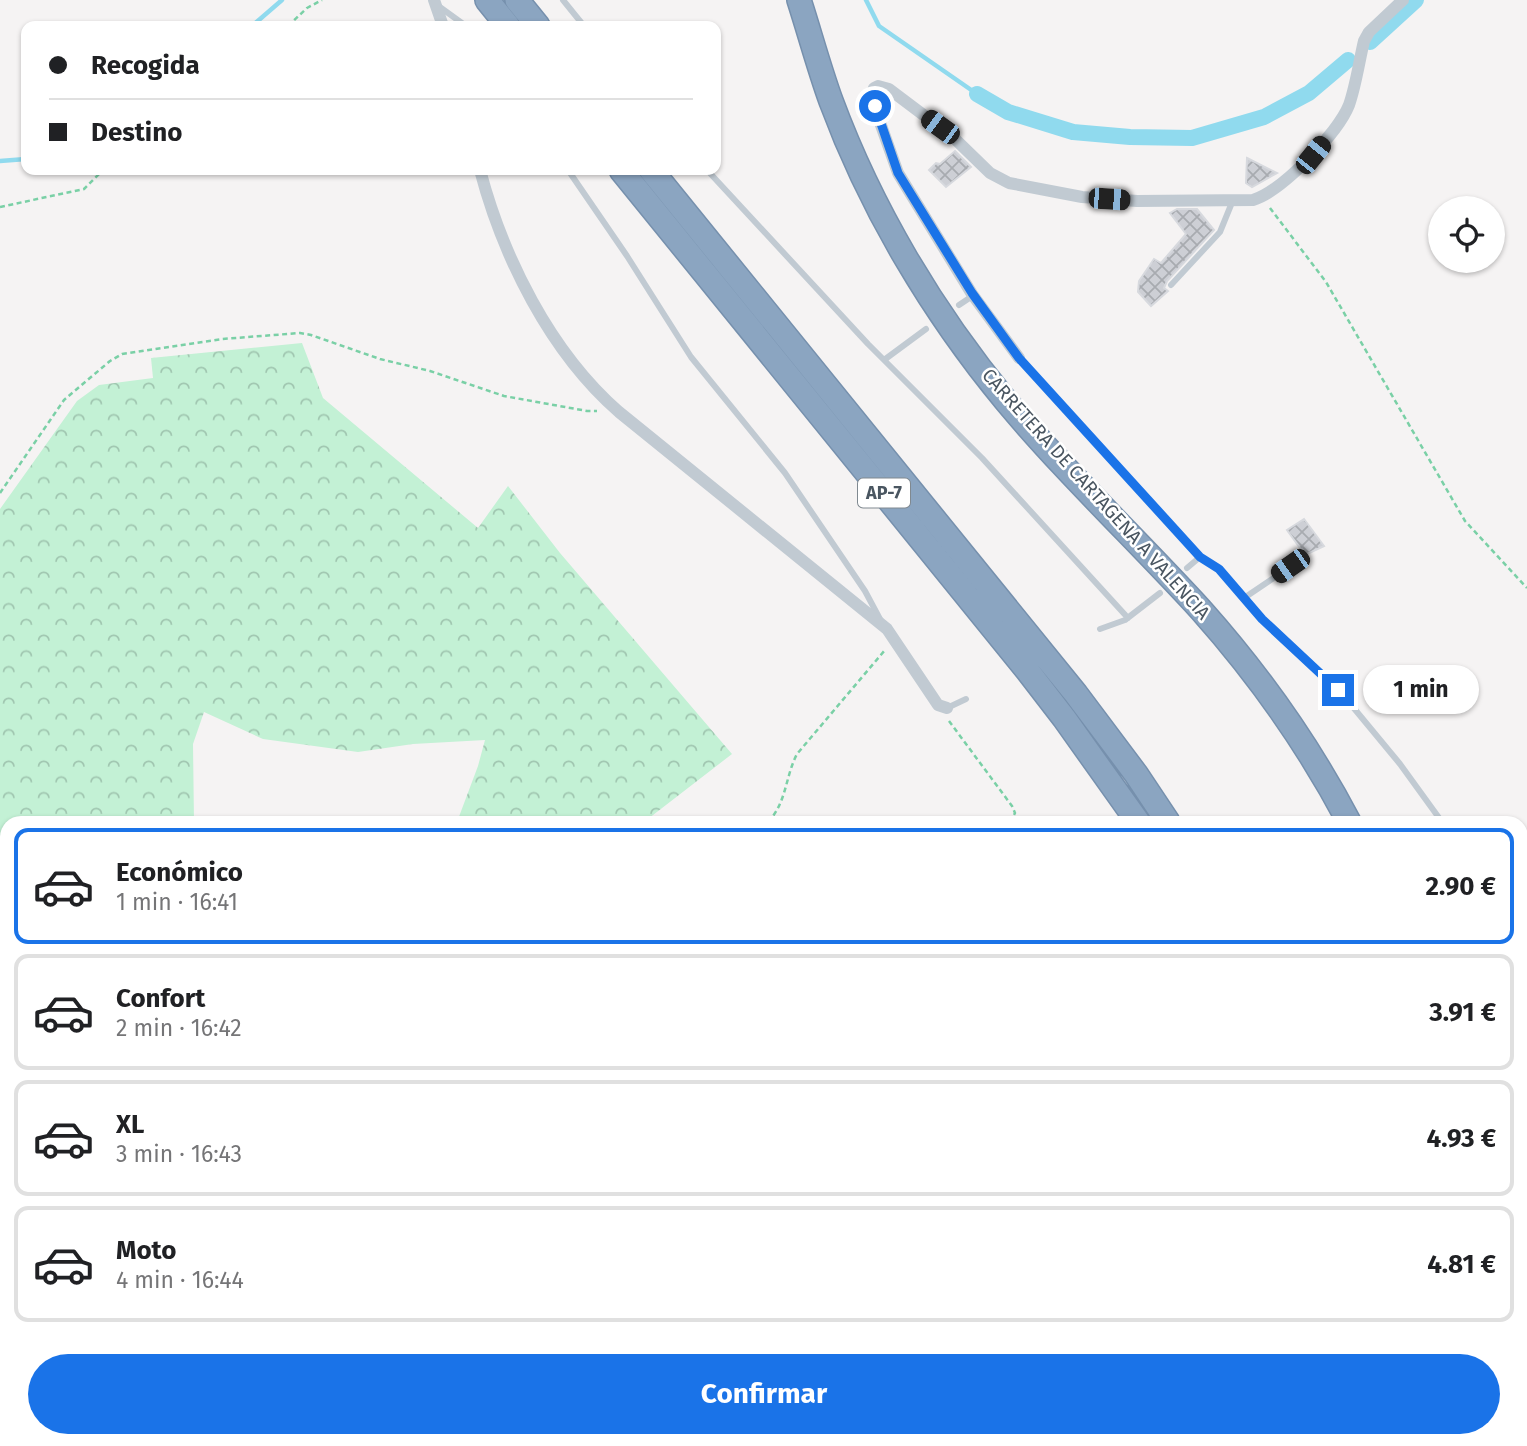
<!DOCTYPE html>
<html lang="es">
<meta charset="utf-8">
<style>
:root{--surface:#fff;--page:#f2f2f2;--text:#202124;--muted:#757577;--line:#e0e0e0;--accent:#1a73e8}
body{margin:0;font-family:"Fira Sans",sans-serif;background:var(--page);color:var(--text);height:100vh;display:flex;flex-direction:column;font-size:26px;white-space:nowrap}
*{box-sizing:border-box;margin:0}
p{font-size:23px;color:var(--muted)}
.icon{flex:none;width:38px;height:38px;fill:none;stroke:currentColor;stroke-width:2;stroke-linecap:round;stroke-linejoin:round}
.map{position:relative;flex:1;overflow:hidden}
.sheet{position:absolute;left:0px;top:816px;width:1528px;height:632px;display:flex;flex-direction:column;background:var(--surface);border-radius:21px 21px 0 0;box-shadow:0 2px 5px #0004}
.sheet>*{flex:none}
.banner{position:absolute;left:21px;top:21px;width:700px;height:154px;border-radius:14px;box-shadow:0 2px 5px #0004;display:grid;align-content:center;height:154px;padding:0 28px;background:var(--surface)}
.buttons{position:absolute;left:1428px;top:196px;display:grid;gap:14px}
.buttons a{display:grid;place-items:center;width:77px;height:77px;border-radius:50%;background:var(--surface);box-shadow:0 2px 5px #0004;font-size:35px}
.end{position:absolute;width:32px;height:32px;margin:-16px;border:9px solid #1a73e8;background:#fff;box-shadow:0 0 0 4px #fff}
.from{border-radius:50%}
.bubble{position:absolute;height:49px;border-radius:24px;background:var(--surface);box-shadow:0 2px 5px #0004;font-size:23px;font-weight:700;line-height:49px;text-align:center}
.car{position:absolute;width:21px;height:42px;margin:-21px -10px;border-radius:9px;box-shadow:0 0 5px 2px #0007;background:linear-gradient(#222 24%,#8ab4d8 0 40%,#222 0 76%,#8ab4d8 0 86%,#222 0)}
.banner b{display:flex;align-items:center;gap:24px;height:66px;font-size:26px}
.banner b+b{border-top:2px solid var(--line)}
.banner i{width:18px;height:18px;background:var(--text)}
ul{padding:12px 0 0;list-style:none}
li{display:flex;align-items:center;gap:21px;height:116px;margin:0 14px 10px;padding:0 14px;border:4px solid var(--line);border-radius:14px}
li div{flex:1}
li b{display:block;font-size:26px}
li em{font-style:normal;font-weight:700}
li.active{border-color:var(--accent)}
li>.icon{width:63px;height:63px;stroke-width:1.5}
.button{display:flex;gap:14px;margin-top:auto;padding:14px 28px}
.button a{flex:1;height:80px;border-radius:42px;background:var(--accent);color:#fff;font-size:28px;font-weight:700;line-height:80px;text-align:center}
.map>svg:first-child{display:block}
</style>
<div class="map">
<svg width="1527" height="1446" viewBox="0 0 1527 1446">
<defs>
<pattern id="forest-crowns" width="20" height="18" patternUnits="userSpaceOnUse" patternTransform="scale(1.75)"><rect width="20" height="18" fill="#c3f1d5"/><path d="M2 6a3 3 0 1 1 6 0M12 15a3 3 0 1 1 6 0" fill="none" stroke="#a0c6b0"/></pattern>
<pattern id="building-cross-hatch" width="8" height="8" patternUnits="userSpaceOnUse" patternTransform="scale(1.75)"><rect width="8" height="8" fill="#cdcfd5"/><path d="M0 0l8 8M0 8l8-8" fill="none" stroke="#a8abb0"/></pattern>
</defs>
<rect width="100%" height="100%" fill="#f5f3f3"/>
<!-- forest -->
<path fill="url(#forest-crowns)" d="M 302,343 L 323,398 L 478,528 L 508,486 L 560,553 L 732,754 L 644,822 L 457,822 L 478,766 L 485,740 L 413,744 L 358,752 L 263,739 L 204,712 L 193,744 L 194,822 L 7,822 L 7,1440 L 58,1440 L 56,1446 L 0,1446 L 0,509 L 77,401 L 99,385 L 153,378 L 151,358 Z
M 214,1440 L 613,1440 L 616,1446 L 203,1446 Z"/>
<g fill="none" stroke-linecap="round" stroke-linejoin="round">
<!-- stream -->
<path stroke="#90daee" stroke-width="4.5" d="M 866,0 L 879,26 L 977,94
M 252,26 L 282,0
M 0,161 L 26,159"/>
<!-- canal -->
<path stroke="#90daee" stroke-width="16" d="M 1370,42 L 1416,0
M 977,94 L 1008,112 L 1073,132 L 1130,137 L 1192,138 L 1264,117 L 1309,93 L 1348,60"/>
</g>
<!-- building -->
<path fill="url(#building-cross-hatch)" stroke="#d7d9de" stroke-width="2" d="M 955,151 L 971,167 L 946,187 L 929,170 L 936,163 L 940,164 Z
M 1247,158 L 1277,173 L 1252,187 L 1246,183 Z
M 1177,209 L 1197,209 L 1214,230 L 1167,281 L 1164,288 L 1168,291 L 1151,306 L 1138,292 L 1139,281 L 1154,259 L 1161,263 L 1186,234 L 1170,213 Z
M 1304,519 L 1324,546 L 1305,555 L 1287,530 Z"/>
<g fill="none" stroke-linecap="round" stroke-linejoin="round">
<!-- highway casing -->
<g stroke="#7690ad" stroke-width="26">
<path id="highway" d="M 487,0 L 508,26
M 517,0 L 538,26
M 799,0 C 810,34 819,68 831,101 C 871,209 933,313 1006,401 C 1067,474 1137,540 1201,610 C 1258,674 1309,746 1349,822
M 621,170 L 1027,670 L 1064,718 L 1138,822
M 651,170 L 1076,694 L 1136,774 L 1168,822
M 1521,1170 L 1527,1183
M 1358,1440 L 1359,1446
M 1383,1440 L 1384,1446"/>
</g>
<!-- path -->
<path stroke="#7ad0a6" stroke-width="2.5" stroke-dasharray="5 3.5" stroke-linecap="butt" d="M 288,26 L 307,8 L 322,0
M 0,207 L 84,189 L 103,170
M 1270,208 L 1326,282 L 1465,521 L 1527,588
M 0,493 L 64,400 L 110,361 L 122,354 L 222,339 L 300,333 L 311,335 L 380,359 L 430,371 L 504,396 L 587,411 L 597,411
M 949,721 L 1012,806 L 1015,813 L 1010,822
M 768,822 C 787,802 785,777 797,754 L 885,650"/>
<!-- lane -->
<path stroke="#c1cad2" stroke-width="6" d="M 563,0 L 584,26
M 437,5 L 466,26
M 568,170 L 627,256 L 691,357 L 785,473 L 865,591 L 881,621
M 707,170 L 868,344 L 982,458 L 1128,618
M 1171,285 L 1220,232 L 1233,200
M 959,305 L 974,295
M 1019,358 L 1200,557 L 1219,569 L 1262,619 L 1338,689 L 1400,764 L 1442,822
M 884,360 L 926,329
M 1187,568 L 1200,557
M 1244,598 L 1290,567
M 1100,629 L 1125,620 L 1160,593
M 947,708 L 966,699
M 1521,930 L 1527,940"/>
<!-- street -->
<path stroke="#c1cad2" stroke-width="12" d="M 434,0 L 443,26
M 480,170 C 503,257 550,352 619,412 L 887,629 L 938,705 L 947,708
M 1019,358 L 972,294 L 898,173 L 871,97 L 874,88 L 878,86 L 889,89 L 954,138 L 990,173 L 1009,183 L 1082,197 L 1137,201 L 1253,200 C 1282,191 1338,133 1349,105 C 1356,85 1359,62 1364,41 L 1369,32 L 1403,0"/>
<!-- highway -->
<use href="#highway" stroke="#8ba5c1" stroke-width="23"/>
</g>
<g fill="none" stroke-linecap="round" stroke-linejoin="round">
<!-- route -->
<path stroke="#1a73e8" stroke-width="9" d="M 875,106 L 898,173 L 972,293 L 1019,358 L 1200,557 L 1219,569 L 1262,619 L 1338,690"/>
</g>
<g text-anchor="middle" dominant-baseline="central" stroke-width="5" stroke-linejoin="round" paint-order="stroke">
<!-- shield labels -->
<rect fill="#fff" stroke="#808990" stroke-width="2" x="858" y="478.5" width="52" height="29" rx="5"/>
<g font-size="18" font-weight="bold" fill="#4a5661">
<text x="884" y="493">AP-7</text>
</g>
<!-- street labels -->
<g font-size="19" fill="#4a5661" stroke="#fff">
<text transform="translate(1096 494) rotate(48)">CARRETERA DE CARTAGENA A VALENCIA</text>
</g>
</g>
</svg>
<div class="buttons">
<a><svg class="icon" aria-label="locate" viewBox="0 0 24 24"><circle cx="12" cy="12" r="6"/><path d="M12 2v4M12 18v4M2 12h4M18 12h4"/></svg></a>
</div>
<i class="end from" style="left:875px;top:106px"></i>
<i class="end" style="left:1338px;top:690px"></i>
<div class="bubble" style="left:1363px;top:665px;width:116px">1 min</div>
<i class="car" style="left:940px;top:127px;rotate:306deg"></i>
<i class="car" style="left:1313px;top:155px;rotate:39deg"></i>
<i class="car" style="left:1109px;top:199px;rotate:94deg"></i>
<i class="car" style="left:1290px;top:566px;rotate:235deg"></i>
<div class="banner">
<b><i class="from"></i>Recogida</b>
<b><i></i>Destino</b>
</div>
<section class="sheet">
<ul>
<li class="active"><svg class="icon" aria-label="car" viewBox="0 0 24 24"><path d="M5 17H2v-5l4-1 3-4h7l3 4 3 1v5h-3M9 17h6M6 11h13"/><circle cx="7" cy="17" r="2"/><circle cx="17" cy="17" r="2"/></svg><div><b>Económico</b><p>1 min · 16:41</p></div><em>2.90 €</em></li>
<li><svg class="icon" aria-label="car" viewBox="0 0 24 24"><path d="M5 17H2v-5l4-1 3-4h7l3 4 3 1v5h-3M9 17h6M6 11h13"/><circle cx="7" cy="17" r="2"/><circle cx="17" cy="17" r="2"/></svg><div><b>Confort</b><p>2 min · 16:42</p></div><em>3.91 €</em></li>
<li><svg class="icon" aria-label="car" viewBox="0 0 24 24"><path d="M5 17H2v-5l4-1 3-4h7l3 4 3 1v5h-3M9 17h6M6 11h13"/><circle cx="7" cy="17" r="2"/><circle cx="17" cy="17" r="2"/></svg><div><b>XL</b><p>3 min · 16:43</p></div><em>4.93 €</em></li>
<li><svg class="icon" aria-label="car" viewBox="0 0 24 24"><path d="M5 17H2v-5l4-1 3-4h7l3 4 3 1v5h-3M9 17h6M6 11h13"/><circle cx="7" cy="17" r="2"/><circle cx="17" cy="17" r="2"/></svg><div><b>Moto</b><p>4 min · 16:44</p></div><em>4.81 €</em></li>
</ul>
<div class="button"><a>Confirmar</a></div>
</section>
</div>
